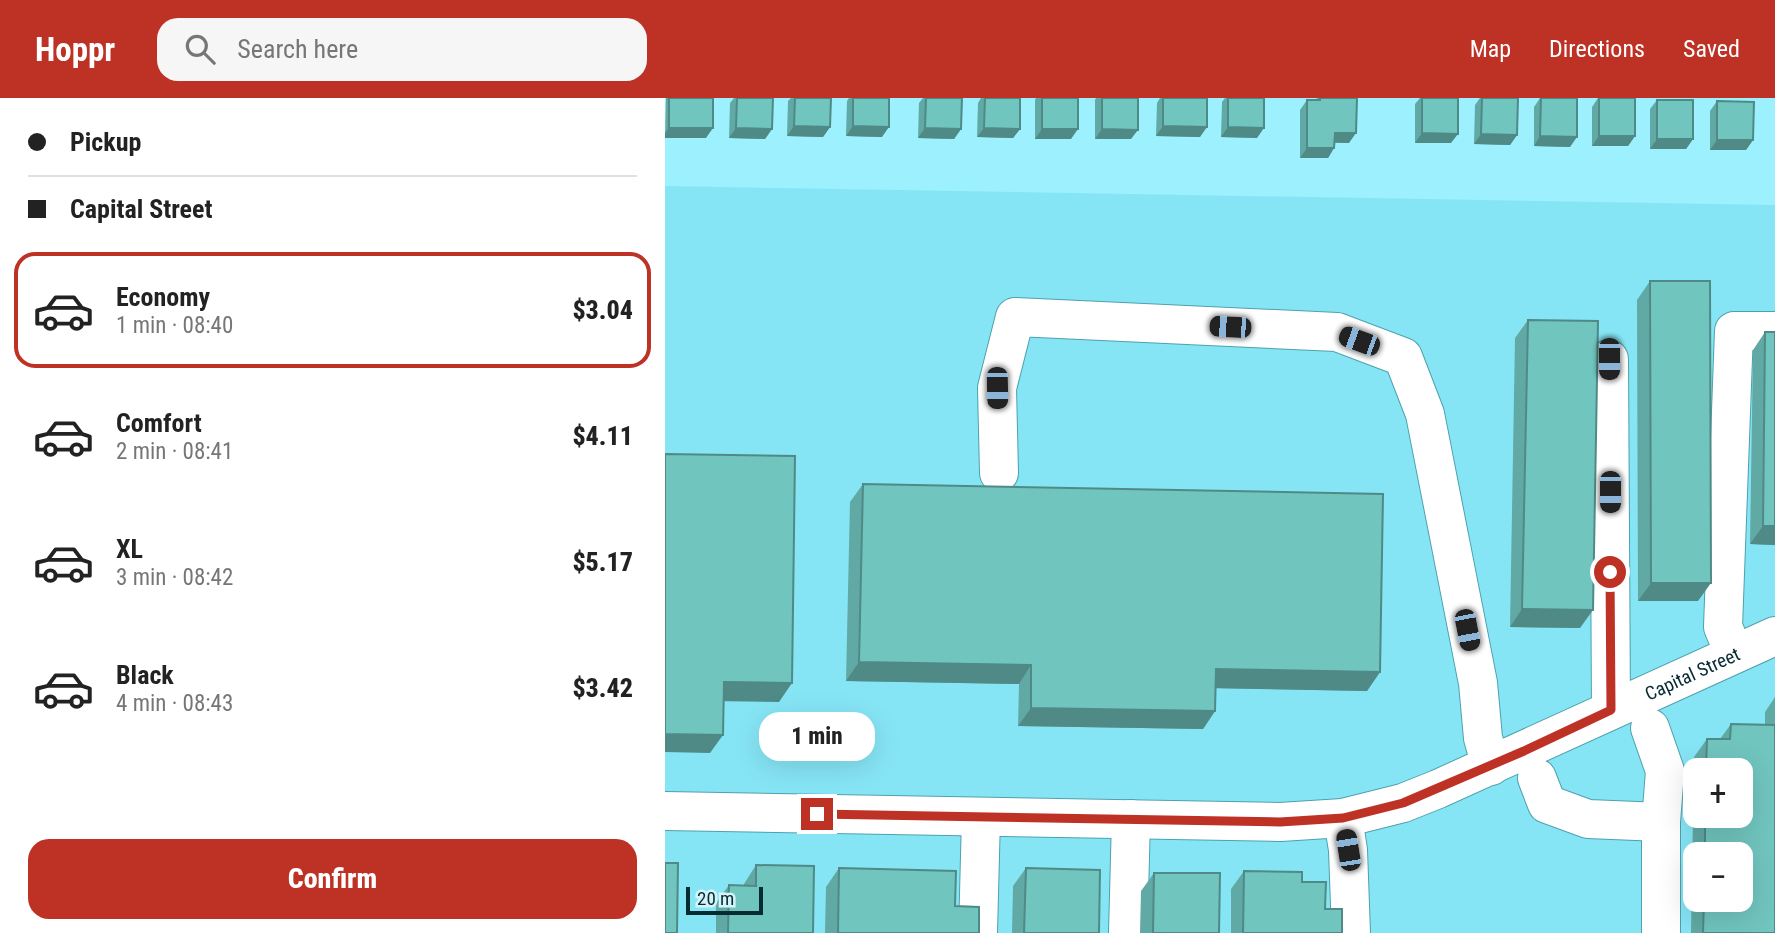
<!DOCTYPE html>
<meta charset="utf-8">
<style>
:root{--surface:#fff;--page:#f6f6f6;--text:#222;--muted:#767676;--line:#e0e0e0;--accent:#be3125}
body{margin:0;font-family:"Roboto Condensed",sans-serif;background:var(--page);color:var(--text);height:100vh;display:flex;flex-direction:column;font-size:26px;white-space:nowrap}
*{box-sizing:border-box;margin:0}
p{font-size:23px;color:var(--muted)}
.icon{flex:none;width:38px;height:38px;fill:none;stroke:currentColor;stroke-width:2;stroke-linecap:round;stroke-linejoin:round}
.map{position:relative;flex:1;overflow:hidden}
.sheet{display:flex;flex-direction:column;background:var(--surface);width:665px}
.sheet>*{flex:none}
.top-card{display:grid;align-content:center;height:154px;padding:0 28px;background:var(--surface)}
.controls{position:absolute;left:1018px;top:660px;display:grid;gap:14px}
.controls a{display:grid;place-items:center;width:70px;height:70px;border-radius:14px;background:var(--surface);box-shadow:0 7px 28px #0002;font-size:35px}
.scale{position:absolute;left:21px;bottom:18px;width:77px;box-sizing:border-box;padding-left:7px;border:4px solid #062b31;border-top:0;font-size:19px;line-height:24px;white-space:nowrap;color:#062b31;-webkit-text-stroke:5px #d5f4fa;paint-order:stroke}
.end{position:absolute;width:32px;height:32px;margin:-16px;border:9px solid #be3125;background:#fff;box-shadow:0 0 0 4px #fff}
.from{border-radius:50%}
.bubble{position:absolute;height:49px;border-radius:21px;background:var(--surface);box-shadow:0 7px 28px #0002;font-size:23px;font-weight:800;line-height:49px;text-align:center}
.car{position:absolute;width:21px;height:42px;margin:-21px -10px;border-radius:9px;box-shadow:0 0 5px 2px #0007;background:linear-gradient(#222 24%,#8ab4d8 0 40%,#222 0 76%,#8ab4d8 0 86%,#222 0)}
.top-card b{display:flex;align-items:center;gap:24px;height:66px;font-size:26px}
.top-card b+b{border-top:2px solid var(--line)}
.top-card i{width:18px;height:18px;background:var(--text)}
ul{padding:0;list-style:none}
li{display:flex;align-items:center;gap:21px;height:116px;margin:0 14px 10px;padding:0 14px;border:4px solid transparent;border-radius:21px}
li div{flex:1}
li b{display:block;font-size:26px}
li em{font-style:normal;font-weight:800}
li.selected{border-color:var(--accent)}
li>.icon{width:63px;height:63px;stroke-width:1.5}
.cta{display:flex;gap:14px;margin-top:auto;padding:14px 28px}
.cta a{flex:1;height:80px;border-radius:21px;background:var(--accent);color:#fff;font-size:28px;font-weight:800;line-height:80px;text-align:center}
header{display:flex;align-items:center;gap:42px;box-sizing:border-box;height:98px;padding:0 35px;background:var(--accent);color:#fff}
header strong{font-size:33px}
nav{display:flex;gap:38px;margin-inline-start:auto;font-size:24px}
.search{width:490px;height:63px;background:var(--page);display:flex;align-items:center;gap:18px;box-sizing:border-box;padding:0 24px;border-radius:21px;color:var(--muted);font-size:26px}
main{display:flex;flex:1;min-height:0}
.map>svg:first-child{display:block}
</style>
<header>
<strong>Hoppr</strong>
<div class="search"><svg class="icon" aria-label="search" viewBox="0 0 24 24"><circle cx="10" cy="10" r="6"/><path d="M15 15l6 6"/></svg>Search here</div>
<nav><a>Map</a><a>Directions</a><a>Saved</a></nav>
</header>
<main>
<section class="sheet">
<div class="top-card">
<b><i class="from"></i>Pickup</b>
<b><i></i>Capital Street</b>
</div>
<ul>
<li class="selected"><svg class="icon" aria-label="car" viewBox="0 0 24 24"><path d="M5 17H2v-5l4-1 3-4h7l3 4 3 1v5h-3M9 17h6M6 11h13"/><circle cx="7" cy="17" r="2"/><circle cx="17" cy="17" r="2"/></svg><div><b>Economy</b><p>1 min · 08:40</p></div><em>$3.04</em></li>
<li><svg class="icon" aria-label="car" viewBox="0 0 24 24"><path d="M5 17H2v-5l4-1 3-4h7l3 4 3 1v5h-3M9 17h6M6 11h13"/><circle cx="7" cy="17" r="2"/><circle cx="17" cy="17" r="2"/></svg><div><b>Comfort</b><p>2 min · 08:41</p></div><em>$4.11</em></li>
<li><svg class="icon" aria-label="car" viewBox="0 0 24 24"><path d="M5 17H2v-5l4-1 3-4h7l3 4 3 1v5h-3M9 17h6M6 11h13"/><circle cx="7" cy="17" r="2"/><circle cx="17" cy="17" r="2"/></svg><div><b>XL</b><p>3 min · 08:42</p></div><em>$5.17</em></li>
<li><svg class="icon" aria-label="car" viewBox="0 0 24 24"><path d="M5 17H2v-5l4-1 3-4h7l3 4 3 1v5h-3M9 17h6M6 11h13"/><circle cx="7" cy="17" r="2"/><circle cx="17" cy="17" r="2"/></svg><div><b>Black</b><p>4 min · 08:43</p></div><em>$3.42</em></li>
</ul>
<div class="cta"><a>Confirm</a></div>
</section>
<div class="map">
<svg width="1110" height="835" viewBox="0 0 1110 835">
<rect width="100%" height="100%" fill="#9df0fe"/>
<!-- built -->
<path fill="#86e5f5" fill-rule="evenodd" d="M 0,88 L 1110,107 L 1110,835 L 0,835 ZM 1031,672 L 1076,672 L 1076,718 L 1031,718 ZM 1031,756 L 1076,756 L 1076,802 L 1031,802 Z"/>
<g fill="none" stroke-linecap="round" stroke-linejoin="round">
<!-- minor casing -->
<g stroke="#4ea1ae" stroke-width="40">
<g id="minor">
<path d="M 944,261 L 946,612"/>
<path d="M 334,375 L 332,290 L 350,219 L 672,234 L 738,259 L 760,316 L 813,585 L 818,640 L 826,668"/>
<path d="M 1069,555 L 1058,529 L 1069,233 L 1110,233"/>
<path d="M 872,680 L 882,706 L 923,721 L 996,724 L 1000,673 L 985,630"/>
<path id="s1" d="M 0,713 L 615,724 L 678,720 L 738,705 L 773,691 L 1110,538"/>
<path d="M 678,720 L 683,752 L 686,835"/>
<path d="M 996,724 L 996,835"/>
<path d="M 313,835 L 316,719"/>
<path d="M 463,835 L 466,721"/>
</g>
</g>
<!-- minor -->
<use href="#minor" stroke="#fff" stroke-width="38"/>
</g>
<!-- wall -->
<path fill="#61a9a4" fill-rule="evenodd" d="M 1,0 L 48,0 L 41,40 L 0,40 Z
M 69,0 L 108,0 L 107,31 L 100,41 L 64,40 L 65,5 Z
M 126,0 L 166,0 L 165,29 L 158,39 L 122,38 L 123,3 Z
M 184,0 L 224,0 L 217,39 L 181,38 L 182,3 Z
M 258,0 L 297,0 L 296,31 L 289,41 L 253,40 L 254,5 Z
M 316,0 L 355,0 L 355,31 L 348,40 L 312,39 L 313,5 Z
M 371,0 L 413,0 L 406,41 L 370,41 L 370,2 Z
M 431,0 L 473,0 L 466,41 L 430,41 L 430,2 Z
M 495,0 L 542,0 L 535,39 L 491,38 L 492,5 Z
M 560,0 L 599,0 L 592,40 L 556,39 L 557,4 Z
M 652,0 L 692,0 L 684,45 L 669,45 L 669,50 L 663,60 L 635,60 L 635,12 L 642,2 L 651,2 Z
M 755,0 L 793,0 L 786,45 L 750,45 L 750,6 Z
M 815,0 L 853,0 L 852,37 L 845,47 L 809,46 L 810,7 Z
M 875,0 L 905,49 L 869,48 L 869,9 Z
M 933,0 L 970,38 L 963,48 L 927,48 L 927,9 Z
M 992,2 L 1028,41 L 1021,51 L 985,51 L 985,11 Z
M 1052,3 L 1088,42 L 1081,52 L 1045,52 L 1045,13 Z
M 985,183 L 1033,503 L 973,503 L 972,202 Z
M 863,222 L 915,530 L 845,529 L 850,240 Z
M 1100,234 L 1110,234 L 1110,447 L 1085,446 L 1088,252 Z
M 198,386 L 715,574 L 702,593 L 551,590 L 550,613 L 538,631 L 353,628 L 354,586 L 181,583 L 185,404 Z
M 1110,599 L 1110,835 L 1026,835 L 1029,659 L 1042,641 L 1055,641 L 1066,626 L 1100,627 L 1100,614 ZM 1031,672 L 1076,672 L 1076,718 L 1031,718 ZM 1031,756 L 1076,756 L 1076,802 L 1031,802 Z
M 91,767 L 148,835 L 51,835 L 51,805 L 64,787 L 79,787 L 79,786 Z
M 174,770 L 290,808 L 314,835 L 160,835 L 161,789 Z
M 361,770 L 434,835 L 347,835 L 348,788 Z
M 579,773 L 637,784 L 677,835 L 566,835 L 566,791 Z
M 489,775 L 554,835 L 475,835 L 476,793 Z"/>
<!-- shaded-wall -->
<path fill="#4f8a86" d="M 129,28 L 165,29 L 158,39 L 122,38 Z
M 188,28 L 224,29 L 217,39 L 181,38 Z
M 498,28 L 542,29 L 535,39 L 491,38 Z
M 563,29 L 599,30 L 592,40 L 556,39 Z
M 4,30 L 48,30 L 41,40 L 0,40 L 0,35 Z
M 71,30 L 107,31 L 100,41 L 64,40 Z
M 260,30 L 296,31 L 289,41 L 253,40 Z
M 319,30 L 355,31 L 348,40 L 312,39 Z
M 377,31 L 413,31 L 406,41 L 370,41 Z
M 437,31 L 473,32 L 466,41 L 430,41 Z
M 670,35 L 691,35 L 684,45 L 663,44 Z
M 757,35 L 793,36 L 786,45 L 750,45 Z
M 816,36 L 852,37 L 845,47 L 809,46 Z
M 875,38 L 912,39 L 905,49 L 869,48 Z
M 934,38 L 970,38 L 963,48 L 927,48 Z
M 992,41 L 1028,41 L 1021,51 L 985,51 Z
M 1052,42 L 1088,42 L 1081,52 L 1045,52 Z
M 642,50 L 669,50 L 663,60 L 635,60 Z
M 1098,428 L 1110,428 L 1110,447 L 1085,446 Z
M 986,485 L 1046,485 L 1033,503 L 973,503 Z
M 857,511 L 928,512 L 915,530 L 845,529 Z
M 194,564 L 366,567 L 354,586 L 181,583 Z
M 551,571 L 715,574 L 702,593 L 538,590 Z
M 59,584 L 127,585 L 114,604 L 46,603 Z
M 366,610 L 550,613 L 538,631 L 353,628 Z
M 0,636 L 58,637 L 45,655 L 0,654 Z"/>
<!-- building -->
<path fill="#71c5bf" stroke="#4f8a86" stroke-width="2" d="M 4,0 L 48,0 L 48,30 L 4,30 Z
M 72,0 L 108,0 L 107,31 L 71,30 Z
M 130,0 L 166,0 L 165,29 L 129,28 Z
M 188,0 L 224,0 L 224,29 L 188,28 Z
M 261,0 L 297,0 L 296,31 L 260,30 Z
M 320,0 L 355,0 L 355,31 L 319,30 Z
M 377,0 L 413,0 L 413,31 L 377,31 Z
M 437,0 L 473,0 L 473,32 L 437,31 Z
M 498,0 L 542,0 L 542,29 L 498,28 Z
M 563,0 L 599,0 L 599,30 L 563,29 Z
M 655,0 L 692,0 L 691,35 L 670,35 L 669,50 L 642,50 L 642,2 L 655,2 Z
M 757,0 L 793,0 L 793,36 L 757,35 Z
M 817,0 L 853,0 L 852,37 L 816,36 Z
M 876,0 L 912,0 L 912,39 L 875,38 Z
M 934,0 L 970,0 L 970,38 L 934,38 Z
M 992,2 L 1028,2 L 1028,41 L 992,41 Z
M 1052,3 L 1089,4 L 1088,42 L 1052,42 Z
M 985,183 L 1045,183 L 1046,485 L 986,485 Z
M 863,222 L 933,223 L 928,512 L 857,511 Z
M 1100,234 L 1110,234 L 1110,428 L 1098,428 Z
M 0,356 L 130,358 L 127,585 L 59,584 L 58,637 L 0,636 Z
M 198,386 L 718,396 L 715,574 L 551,571 L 550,613 L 366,610 L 366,567 L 194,564 Z
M 1066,626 L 1110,627 L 1110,835 L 1038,835 L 1039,802 L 1076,802 L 1076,756 L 1040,756 L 1040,718 L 1076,718 L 1076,672 L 1041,672 L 1042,641 L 1065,641 Z
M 0,765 L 13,765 L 12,835 L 0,835 Z
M 91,767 L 149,768 L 148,835 L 63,835 L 64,787 L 91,788 Z
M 174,770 L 291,773 L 290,808 L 314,809 L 314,835 L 173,835 Z
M 361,770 L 435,772 L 434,835 L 359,835 Z
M 579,773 L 637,774 L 637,784 L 661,784 L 660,811 L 677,811 L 677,835 L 578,835 Z
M 489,775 L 555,775 L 554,835 L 488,835 Z"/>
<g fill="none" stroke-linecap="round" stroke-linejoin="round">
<!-- route -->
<path stroke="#be3125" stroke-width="9" d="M 152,716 L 615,724 L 678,720 L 738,705 L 859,653 L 946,612 L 945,474"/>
</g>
<g text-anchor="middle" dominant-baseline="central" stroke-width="7" stroke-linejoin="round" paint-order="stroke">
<!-- street labels -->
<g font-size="19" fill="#062b31" stroke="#d5f4fa">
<text stroke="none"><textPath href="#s1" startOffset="1057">Capital Street</textPath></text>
</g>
</g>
</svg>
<div class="controls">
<a>+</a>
<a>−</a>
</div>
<div class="scale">20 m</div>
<i class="end from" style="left:945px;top:474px"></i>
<i class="end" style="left:152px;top:716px"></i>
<div class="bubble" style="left:94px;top:614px;width:116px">1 min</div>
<i class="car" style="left:565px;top:229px;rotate:273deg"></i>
<i class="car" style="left:694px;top:243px;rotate:290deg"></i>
<i class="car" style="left:944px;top:261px;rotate:180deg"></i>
<i class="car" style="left:332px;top:290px;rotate:179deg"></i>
<i class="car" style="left:945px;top:394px;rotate:180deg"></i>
<i class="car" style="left:802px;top:532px;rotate:169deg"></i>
<i class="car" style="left:683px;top:752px;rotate:351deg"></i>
</div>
</main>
